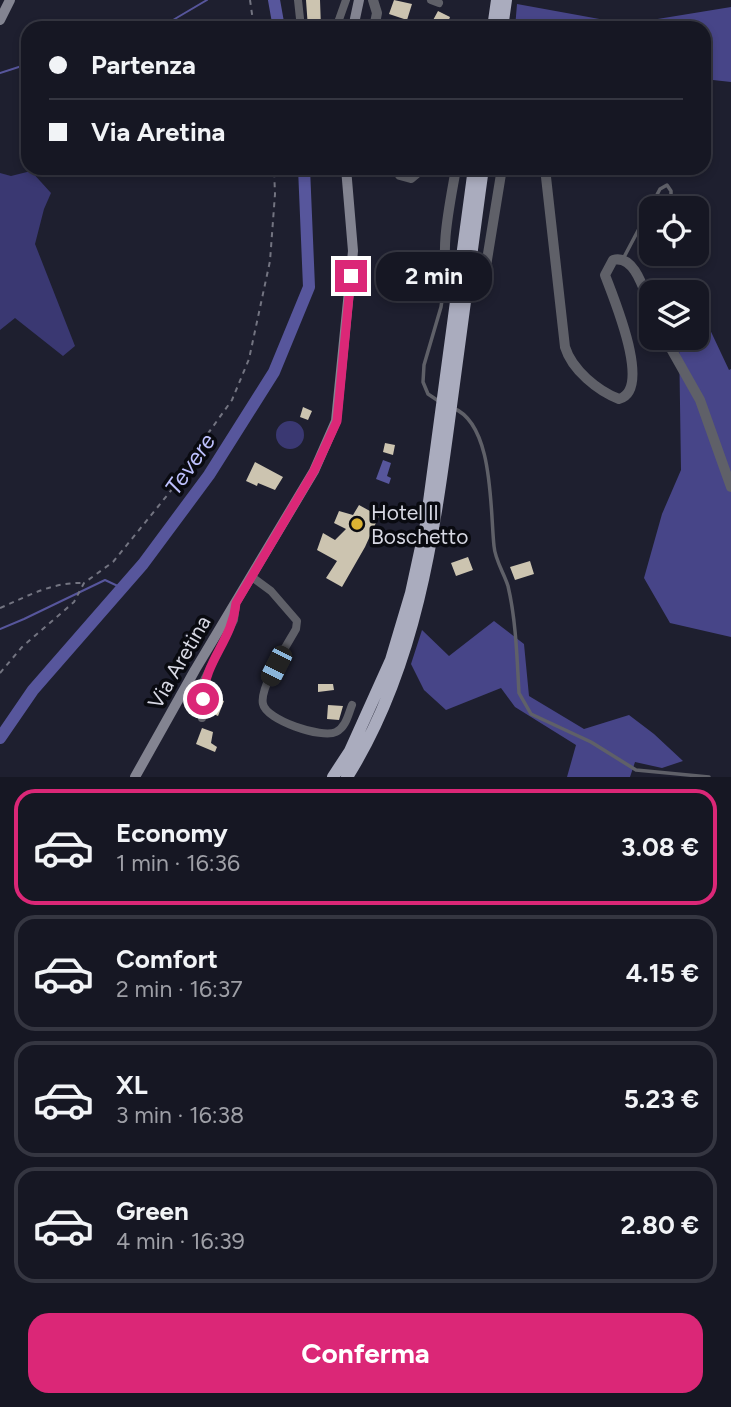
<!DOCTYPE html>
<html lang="it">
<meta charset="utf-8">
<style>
:root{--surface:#161723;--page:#1f202b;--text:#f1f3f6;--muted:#9e9fa6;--line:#353641;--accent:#db2777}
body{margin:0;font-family:Figtree,sans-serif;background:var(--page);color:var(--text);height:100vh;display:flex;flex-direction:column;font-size:26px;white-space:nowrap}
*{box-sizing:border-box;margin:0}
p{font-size:23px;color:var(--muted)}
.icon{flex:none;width:38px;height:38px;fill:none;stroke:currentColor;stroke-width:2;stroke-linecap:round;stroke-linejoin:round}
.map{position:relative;height:777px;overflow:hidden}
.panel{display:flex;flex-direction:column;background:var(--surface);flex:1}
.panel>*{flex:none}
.top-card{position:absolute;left:21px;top:21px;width:690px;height:154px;border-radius:21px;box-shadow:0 4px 10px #0003,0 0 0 2px var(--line);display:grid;align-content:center;height:154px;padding:0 28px;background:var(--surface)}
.fabs{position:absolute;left:639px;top:196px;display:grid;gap:14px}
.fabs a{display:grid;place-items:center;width:70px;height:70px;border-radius:14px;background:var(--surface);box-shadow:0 4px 10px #0003,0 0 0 2px var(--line);font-size:35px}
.end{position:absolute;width:32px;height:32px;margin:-16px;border:9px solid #db2777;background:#fff;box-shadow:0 0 0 4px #fff}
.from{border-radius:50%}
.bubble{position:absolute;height:49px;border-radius:21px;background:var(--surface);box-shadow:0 4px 10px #0003,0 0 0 2px var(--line);font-size:23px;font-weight:700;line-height:49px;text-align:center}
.car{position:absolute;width:21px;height:42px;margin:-21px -10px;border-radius:9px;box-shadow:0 0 5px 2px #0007;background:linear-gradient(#222 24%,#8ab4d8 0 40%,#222 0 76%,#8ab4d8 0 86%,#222 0)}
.top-card b{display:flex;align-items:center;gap:24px;height:66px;font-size:26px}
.top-card b+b{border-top:2px solid var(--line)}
.top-card i{width:18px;height:18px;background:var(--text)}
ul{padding:12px 0 0;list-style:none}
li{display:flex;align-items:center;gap:21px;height:116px;margin:0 14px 10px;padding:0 14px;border:4px solid var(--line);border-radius:21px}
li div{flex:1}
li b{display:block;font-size:26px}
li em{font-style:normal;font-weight:700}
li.selected{border-color:var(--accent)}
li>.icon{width:63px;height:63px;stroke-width:1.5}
.action{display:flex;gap:14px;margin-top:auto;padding:14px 28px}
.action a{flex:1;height:80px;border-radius:21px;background:var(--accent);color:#fff;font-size:28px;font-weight:700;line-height:80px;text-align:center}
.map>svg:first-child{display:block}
</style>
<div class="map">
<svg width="731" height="777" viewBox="0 0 731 777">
<rect width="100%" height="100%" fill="#1e1f2f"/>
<!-- green -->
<path fill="#3a3872" d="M 31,171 L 51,193 L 44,209 L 35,244 L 75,346 L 63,356 L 15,318 L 0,330 L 0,173 L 11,176 Z
M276 435a14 14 0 1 1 28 0a14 14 0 1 1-28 0Z"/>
<!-- forest -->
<path fill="#474588" d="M 517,4 L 627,24 L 731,7 L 731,82 L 704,79 L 704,28 L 515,28 Z
M 697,302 L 729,370 L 731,369 L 731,637 L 670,623 L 644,578 L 662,514 L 681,470 L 679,338 L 696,338 Z
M 494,621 L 524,644 L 529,696 L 584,729 L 629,715 L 654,734 L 683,761 L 662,768 L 635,762 L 630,777 L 567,777 L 576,745 L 515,707 L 501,688 L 446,710 L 424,690 L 411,664 L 422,630 L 449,656 Z"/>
<!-- water -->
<path fill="#57569c" d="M 383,460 L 391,463 L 387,476 L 391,478 L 389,484 L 376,479 Z"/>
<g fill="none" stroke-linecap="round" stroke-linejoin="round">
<!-- stream -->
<path stroke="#57569c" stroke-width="2" d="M 150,28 L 173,20 L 207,0
M 0,73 L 28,64
M 0,629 L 24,619 L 105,580 L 122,588"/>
<!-- river -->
<path stroke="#57569c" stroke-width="12" d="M 274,0 L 279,28
M 0,738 L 33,690 L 143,564 L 209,475 L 274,372 L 309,287 L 304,168"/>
</g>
<!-- building -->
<path fill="#ccc4b0" d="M 306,0 L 320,0 L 321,28 L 308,28 Z
M 394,0 L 412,4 L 407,20 L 389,14 Z
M 438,11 L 450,17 L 446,28 L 432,22 Z
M 303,407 L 312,411 L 308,420 L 300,417 Z
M 385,443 L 395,445 L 393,455 L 383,452 Z
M 255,462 L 283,477 L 275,490 L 258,483 L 257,486 L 246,481 Z
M 359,505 L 379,516 L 365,547 L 342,587 L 326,578 L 337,561 L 317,550 L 323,533 L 335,540 L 346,529 L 334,523 L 339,511 L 353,515 Z
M 468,557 L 473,570 L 456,576 L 451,563 Z
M 530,561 L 534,574 L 515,580 L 510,567 Z
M 318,684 L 333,684 L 334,690 L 318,692 Z
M 211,695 L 224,701 L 218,716 L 209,712 Z
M 328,705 L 343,706 L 339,720 L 327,719 Z
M 202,728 L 213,732 L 211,743 L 217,747 L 215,752 L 196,744 Z"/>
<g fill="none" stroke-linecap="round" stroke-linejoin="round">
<!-- path -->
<path stroke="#737481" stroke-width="2" stroke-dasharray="5 5" stroke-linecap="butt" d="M 250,0 L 254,28
M 0,608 C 28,596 52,582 83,583
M 0,673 L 22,647 L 74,602 L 84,583 L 113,562 L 178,482 L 199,446 L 232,400 L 249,359 L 270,261 L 275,194 L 274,168"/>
<!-- service -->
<path stroke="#5f6068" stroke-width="3.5" d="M 649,237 L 651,233
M 623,259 L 660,189 L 667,185 L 671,191 L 671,199 L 665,208
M 440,402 L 428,394 L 423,382 L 424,365 L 441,307 L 446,273
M 453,408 C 494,424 490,510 494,546 C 495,560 504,573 508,586 C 516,620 517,658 519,693 L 531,714 L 591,742 L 636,770 L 709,777"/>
<!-- minor -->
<path stroke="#5f6068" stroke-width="8" d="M 298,0 L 301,28
M 431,0 L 439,3
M 336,28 L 346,0
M 252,577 L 271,591 L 297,621 L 296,629 C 287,645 259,688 263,704 C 266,720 322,739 336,732 C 346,727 348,715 352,705
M 202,718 L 204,680 L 234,620 L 236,603"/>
<!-- tertiary -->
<path stroke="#5f6068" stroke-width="10" d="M 373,0 L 377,13 L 374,28
M 395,168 L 400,175 L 411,178 L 423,168
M 456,168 C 453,189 436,262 451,276 C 466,277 478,282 486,266 L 502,168
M 545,168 L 565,347 C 572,370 598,391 619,399 C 653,390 613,297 605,275 L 613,260 C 635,254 644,291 651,308
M 665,338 L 700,400 L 731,487"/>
<!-- secondary -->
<path stroke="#838491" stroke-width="10" d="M 0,20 L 10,0
M 353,28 L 359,0
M 135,777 L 195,670 L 314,471 L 336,421 L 353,251 L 346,168"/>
<!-- trunk -->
<path stroke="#aaacbe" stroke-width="12" d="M 493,28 L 497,0
M 502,28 L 506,0
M 333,777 L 350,751 L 391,660 L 411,593 L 426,524 L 474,168
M 347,777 C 417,666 434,533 451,406 C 462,326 472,247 483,168"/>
</g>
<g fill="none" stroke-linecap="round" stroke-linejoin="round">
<!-- route -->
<path stroke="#db2777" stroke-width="9" d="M 203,699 C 205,659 232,642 236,603 L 314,471 L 337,421 L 351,276"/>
</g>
<!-- markers -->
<circle fill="#dbb233" stroke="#090a10" stroke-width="2.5" cx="357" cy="524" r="7"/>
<g text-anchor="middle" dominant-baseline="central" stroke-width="7" stroke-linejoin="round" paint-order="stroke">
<!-- poi labels -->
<g font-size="21" fill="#d7d8e3" stroke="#090a10" text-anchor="start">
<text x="371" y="512">Hotel Il<tspan x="371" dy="24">Boschetto</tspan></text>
</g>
<!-- street labels -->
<g font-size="21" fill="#d7d8e3" stroke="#090a10">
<text transform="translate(179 662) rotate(-60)">Via Aretina</text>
</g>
<!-- water labels -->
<g font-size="23" font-style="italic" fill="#bdc0fc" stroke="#090a10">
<text transform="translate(190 464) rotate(-55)">Tevere</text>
</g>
</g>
</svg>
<div class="fabs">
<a><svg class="icon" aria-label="locate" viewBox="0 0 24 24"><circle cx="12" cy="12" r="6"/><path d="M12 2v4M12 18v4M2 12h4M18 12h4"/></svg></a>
<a><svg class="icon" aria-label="layers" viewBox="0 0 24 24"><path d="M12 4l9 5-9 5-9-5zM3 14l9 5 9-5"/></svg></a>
</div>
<i class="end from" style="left:203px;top:699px"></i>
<i class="end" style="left:351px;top:276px"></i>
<div class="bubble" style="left:376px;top:252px;width:116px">2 min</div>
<i class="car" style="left:276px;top:666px;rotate:207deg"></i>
<div class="top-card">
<b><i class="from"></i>Partenza</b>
<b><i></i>Via Aretina</b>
</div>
</div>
<section class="panel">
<ul>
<li class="selected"><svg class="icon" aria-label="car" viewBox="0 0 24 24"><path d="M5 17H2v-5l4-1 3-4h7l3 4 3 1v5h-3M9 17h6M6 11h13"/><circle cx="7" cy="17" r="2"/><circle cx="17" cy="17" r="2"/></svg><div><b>Economy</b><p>1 min · 16:36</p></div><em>3.08 €</em></li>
<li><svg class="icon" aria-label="car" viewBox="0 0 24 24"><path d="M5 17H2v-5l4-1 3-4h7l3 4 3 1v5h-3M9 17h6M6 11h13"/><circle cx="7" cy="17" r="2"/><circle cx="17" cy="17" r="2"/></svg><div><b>Comfort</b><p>2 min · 16:37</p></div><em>4.15 €</em></li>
<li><svg class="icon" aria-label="car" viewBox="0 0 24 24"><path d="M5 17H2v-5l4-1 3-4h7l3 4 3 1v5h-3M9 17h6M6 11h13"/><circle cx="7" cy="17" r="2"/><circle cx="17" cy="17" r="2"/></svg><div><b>XL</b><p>3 min · 16:38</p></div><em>5.23 €</em></li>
<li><svg class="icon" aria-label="car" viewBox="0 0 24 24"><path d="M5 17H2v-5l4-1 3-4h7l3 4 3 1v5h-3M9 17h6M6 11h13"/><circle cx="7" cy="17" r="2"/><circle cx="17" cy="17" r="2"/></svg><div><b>Green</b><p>4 min · 16:39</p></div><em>2.80 €</em></li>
</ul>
<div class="action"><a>Conferma</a></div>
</section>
